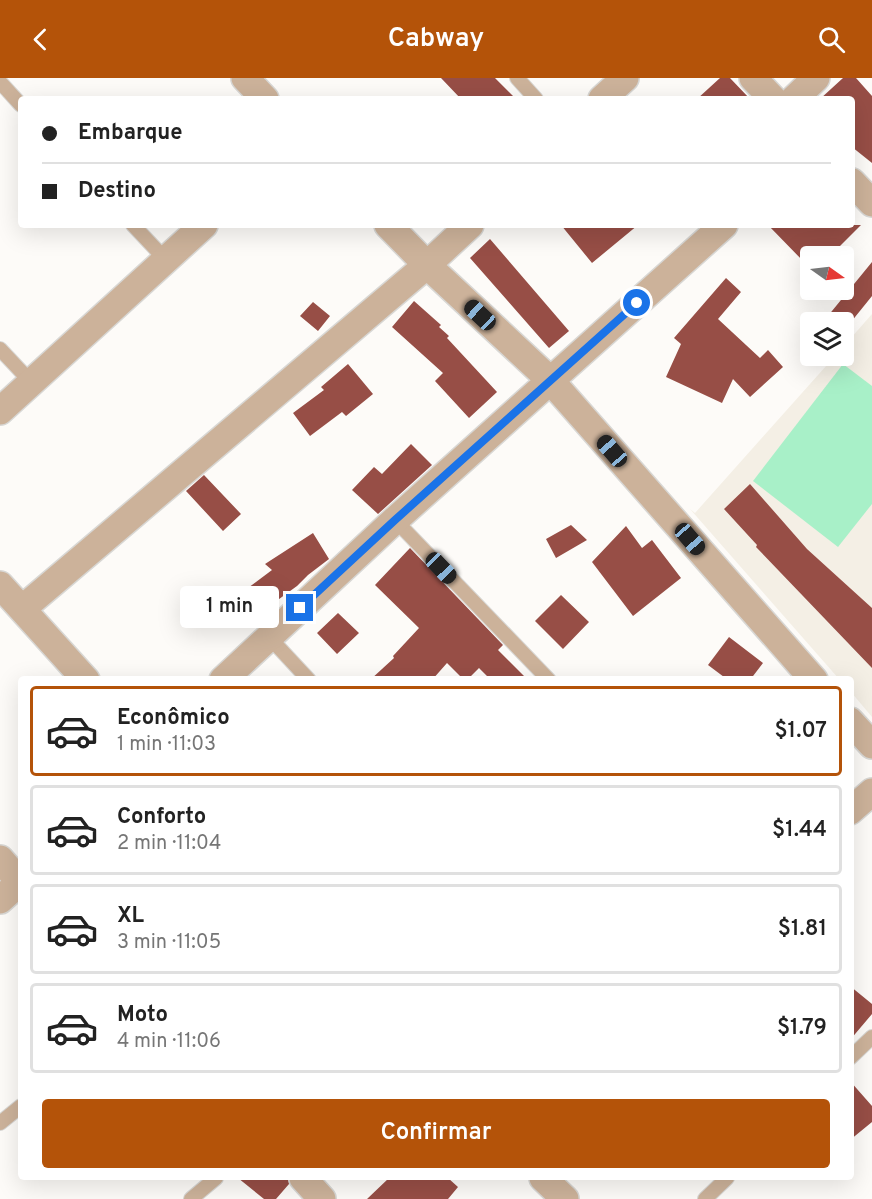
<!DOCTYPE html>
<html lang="pt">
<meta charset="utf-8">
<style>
:root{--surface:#fff;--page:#f6f6f6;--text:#222;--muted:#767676;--line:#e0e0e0;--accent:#b45309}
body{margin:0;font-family:Overpass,sans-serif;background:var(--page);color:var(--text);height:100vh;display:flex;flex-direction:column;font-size:22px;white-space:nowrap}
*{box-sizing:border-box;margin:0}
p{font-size:20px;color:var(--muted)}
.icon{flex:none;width:33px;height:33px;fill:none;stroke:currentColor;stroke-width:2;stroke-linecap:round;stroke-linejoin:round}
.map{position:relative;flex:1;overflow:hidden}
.sheet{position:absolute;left:18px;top:598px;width:836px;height:504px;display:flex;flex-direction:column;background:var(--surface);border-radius:6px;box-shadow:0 6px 24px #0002}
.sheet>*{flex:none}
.hud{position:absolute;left:18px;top:18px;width:837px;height:132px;border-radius:6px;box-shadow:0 6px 24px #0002;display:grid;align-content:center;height:132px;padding:0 24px;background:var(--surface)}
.needle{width:39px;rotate:104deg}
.controls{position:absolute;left:800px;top:168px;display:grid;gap:12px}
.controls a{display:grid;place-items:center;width:54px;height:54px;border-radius:6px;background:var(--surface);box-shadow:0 6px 24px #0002;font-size:30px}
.end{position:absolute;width:27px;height:27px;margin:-14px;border:8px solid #1a73e8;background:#fff;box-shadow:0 0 0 3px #fff}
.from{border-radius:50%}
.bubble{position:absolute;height:42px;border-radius:6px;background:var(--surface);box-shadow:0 6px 24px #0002;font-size:20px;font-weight:600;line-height:42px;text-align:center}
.car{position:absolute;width:18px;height:36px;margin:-18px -9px;border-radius:8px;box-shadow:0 0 4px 2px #0007;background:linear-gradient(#222 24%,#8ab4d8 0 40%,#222 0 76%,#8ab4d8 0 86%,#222 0)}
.hud b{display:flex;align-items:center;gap:21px;height:57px;font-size:22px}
.hud b+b{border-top:2px solid var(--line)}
.hud i{width:15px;height:15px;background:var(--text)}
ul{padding:10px 0 0;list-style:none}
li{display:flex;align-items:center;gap:18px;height:90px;margin:0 12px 9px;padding:0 12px;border:3px solid var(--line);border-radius:6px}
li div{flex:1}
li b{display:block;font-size:22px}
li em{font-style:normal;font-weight:600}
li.active{border-color:var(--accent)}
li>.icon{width:54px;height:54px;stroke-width:1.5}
.action{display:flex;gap:12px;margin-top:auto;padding:12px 24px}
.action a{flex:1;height:69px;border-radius:6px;background:var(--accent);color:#fff;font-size:24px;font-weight:600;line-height:69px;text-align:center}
header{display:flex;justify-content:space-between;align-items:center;height:78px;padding:0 24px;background:var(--accent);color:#fff;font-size:27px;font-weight:600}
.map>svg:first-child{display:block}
</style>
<header><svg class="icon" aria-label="back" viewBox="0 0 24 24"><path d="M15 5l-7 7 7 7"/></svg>Cabway<svg class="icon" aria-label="search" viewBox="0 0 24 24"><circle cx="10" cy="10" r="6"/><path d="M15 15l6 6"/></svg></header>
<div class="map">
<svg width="872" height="1121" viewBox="0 0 872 1121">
<rect width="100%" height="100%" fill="#fdfbf8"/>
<!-- built -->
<path fill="#f4efe5" d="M 872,236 L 872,639 L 851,614 L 850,602 L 839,601 L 690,431 L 695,435 L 835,278 L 843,278 L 843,269 Z"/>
<!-- park -->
<path fill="#a8f0c8" d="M 843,286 L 872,308 L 872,426 L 838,469 L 753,403 Z"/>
<!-- building -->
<path fill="#974e46" d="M 441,0 L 495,0 L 516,21 L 461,21 Z
M 720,0 L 730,0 L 750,21 L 697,21 Z
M 843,0 L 856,0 L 872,18 L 872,85 L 852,69 L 852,21 L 820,21 Z
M 561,147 L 638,147 L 592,185 Z
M 768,147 L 861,147 L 830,178 L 825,178 L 817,171 L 804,184 Z
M 490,161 L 569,253 L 549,270 L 470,180 Z
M 872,184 L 872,218 L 851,244 L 823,244 Z
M 726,200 L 741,214 L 718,241 L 760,280 L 768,272 L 783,289 L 750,319 L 733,301 L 722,325 L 666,299 L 681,266 L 674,260 Z
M 414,223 L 441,247 L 439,249 L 449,258 L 447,260 L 497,314 L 469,340 L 435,303 L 443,295 L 392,249 Z
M 313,224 L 330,238 L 318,253 L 300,238 Z
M 348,286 L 373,316 L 346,338 L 342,334 L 310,358 L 293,335 L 324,312 L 321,309 Z
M 411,366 L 432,387 L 378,436 L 352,412 L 374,389 L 382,396 Z
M 204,397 L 241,436 L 223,453 L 186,413 Z
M 750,406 L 807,471 L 872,530 L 872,590 L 756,469 L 757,467 L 724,431 Z
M 571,447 L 587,462 L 556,480 L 546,461 Z
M 626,448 L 642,470 L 652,462 L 681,500 L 633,538 L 592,484 Z
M 313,455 L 329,481 L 308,497 L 297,508 L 249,543 L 233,521 L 272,492 L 265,486 Z
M 410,470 L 503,567 L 498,572 L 528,602 L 491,602 L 479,590 L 467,602 L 464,602 L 447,585 L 432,602 L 370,602 L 394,580 L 393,578 L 419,550 L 375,507 Z
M 561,517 L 589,544 L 563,571 L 535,543 Z
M 338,535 L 359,555 L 337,576 L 317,555 Z
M 729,559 L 763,585 L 750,602 L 728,602 L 708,587 Z
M 850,908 L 872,926 L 872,936 L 850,962 Z
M 850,1003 L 872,1028 L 872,1044 L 850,1062 Z
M 238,1100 L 288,1100 L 289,1106 L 276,1121 L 264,1121 Z
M 389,1100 L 448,1100 L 458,1109 L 448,1121 L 367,1121 Z"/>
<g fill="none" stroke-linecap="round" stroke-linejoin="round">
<!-- service casing -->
<g stroke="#d8d7d4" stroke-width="16">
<path id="service" d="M 517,0 L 536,21
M 0,4 L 21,27
M 133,147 L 166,182
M 0,271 L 31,304
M 395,442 L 549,602
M 269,559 L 309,602
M 850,980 L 872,959
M 0,1045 L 21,1028
M 191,1121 L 216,1100
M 705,1121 L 727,1100"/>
</g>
<!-- minor casing -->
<g stroke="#d8d7d4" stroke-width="30">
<path id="minor" d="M 245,0 L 265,21
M 753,0 L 773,21
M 602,21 L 625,0
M 794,21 L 816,0
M 852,104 L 872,125
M 388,147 L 427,187 L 550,302 L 814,602
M 0,333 L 204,147
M 0,507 L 86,602
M 22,531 L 427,187 L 470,147
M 223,602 L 395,442 L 724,147
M 850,643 L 872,667
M 850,733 L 872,714
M 0,781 L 21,805
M 0,822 L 20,804
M 303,1100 L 322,1121
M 543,1100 L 565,1121"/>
</g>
<!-- service -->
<use href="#service" stroke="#ccb29a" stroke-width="14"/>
<!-- minor -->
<use href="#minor" stroke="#ccb29a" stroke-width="27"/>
</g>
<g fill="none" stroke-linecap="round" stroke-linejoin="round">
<!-- route -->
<path stroke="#1a73e8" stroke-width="8" d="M 300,530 L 395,442 L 637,225"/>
</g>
</svg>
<div class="controls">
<a><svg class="needle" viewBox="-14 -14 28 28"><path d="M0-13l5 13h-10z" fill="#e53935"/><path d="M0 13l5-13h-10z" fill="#767676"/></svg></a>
<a><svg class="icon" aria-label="layers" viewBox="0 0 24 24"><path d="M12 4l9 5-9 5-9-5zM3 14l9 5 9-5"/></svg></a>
</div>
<i class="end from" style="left:637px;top:225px"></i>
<i class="end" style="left:300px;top:530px"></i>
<div class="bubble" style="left:180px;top:508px;width:99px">1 min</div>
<i class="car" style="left:480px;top:237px;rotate:313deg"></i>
<i class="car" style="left:612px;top:373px;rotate:319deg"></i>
<i class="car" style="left:690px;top:461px;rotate:139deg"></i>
<i class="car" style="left:441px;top:490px;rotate:136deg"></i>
<div class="hud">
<b><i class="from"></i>Embarque</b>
<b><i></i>Destino</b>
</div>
<section class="sheet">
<ul>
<li class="active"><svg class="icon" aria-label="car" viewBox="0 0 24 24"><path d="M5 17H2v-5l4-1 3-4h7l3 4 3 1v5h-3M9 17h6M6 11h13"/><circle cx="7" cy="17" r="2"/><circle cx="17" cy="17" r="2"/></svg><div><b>Econômico</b><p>1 min · 11:03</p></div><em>$1.07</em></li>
<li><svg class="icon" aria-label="car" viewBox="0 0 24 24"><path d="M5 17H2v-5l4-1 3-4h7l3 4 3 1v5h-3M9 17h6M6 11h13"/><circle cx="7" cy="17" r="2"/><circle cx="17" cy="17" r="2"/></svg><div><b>Conforto</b><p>2 min · 11:04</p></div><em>$1.44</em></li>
<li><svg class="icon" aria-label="car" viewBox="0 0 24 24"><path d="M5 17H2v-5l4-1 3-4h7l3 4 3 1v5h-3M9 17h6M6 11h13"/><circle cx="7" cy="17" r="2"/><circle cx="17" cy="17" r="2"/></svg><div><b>XL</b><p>3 min · 11:05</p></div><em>$1.81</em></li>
<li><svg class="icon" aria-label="car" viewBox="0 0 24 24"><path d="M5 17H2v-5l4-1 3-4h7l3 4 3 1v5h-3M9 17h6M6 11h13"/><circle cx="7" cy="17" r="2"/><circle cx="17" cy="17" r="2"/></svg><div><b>Moto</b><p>4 min · 11:06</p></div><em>$1.79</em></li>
</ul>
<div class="action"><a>Confirmar</a></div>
</section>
</div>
